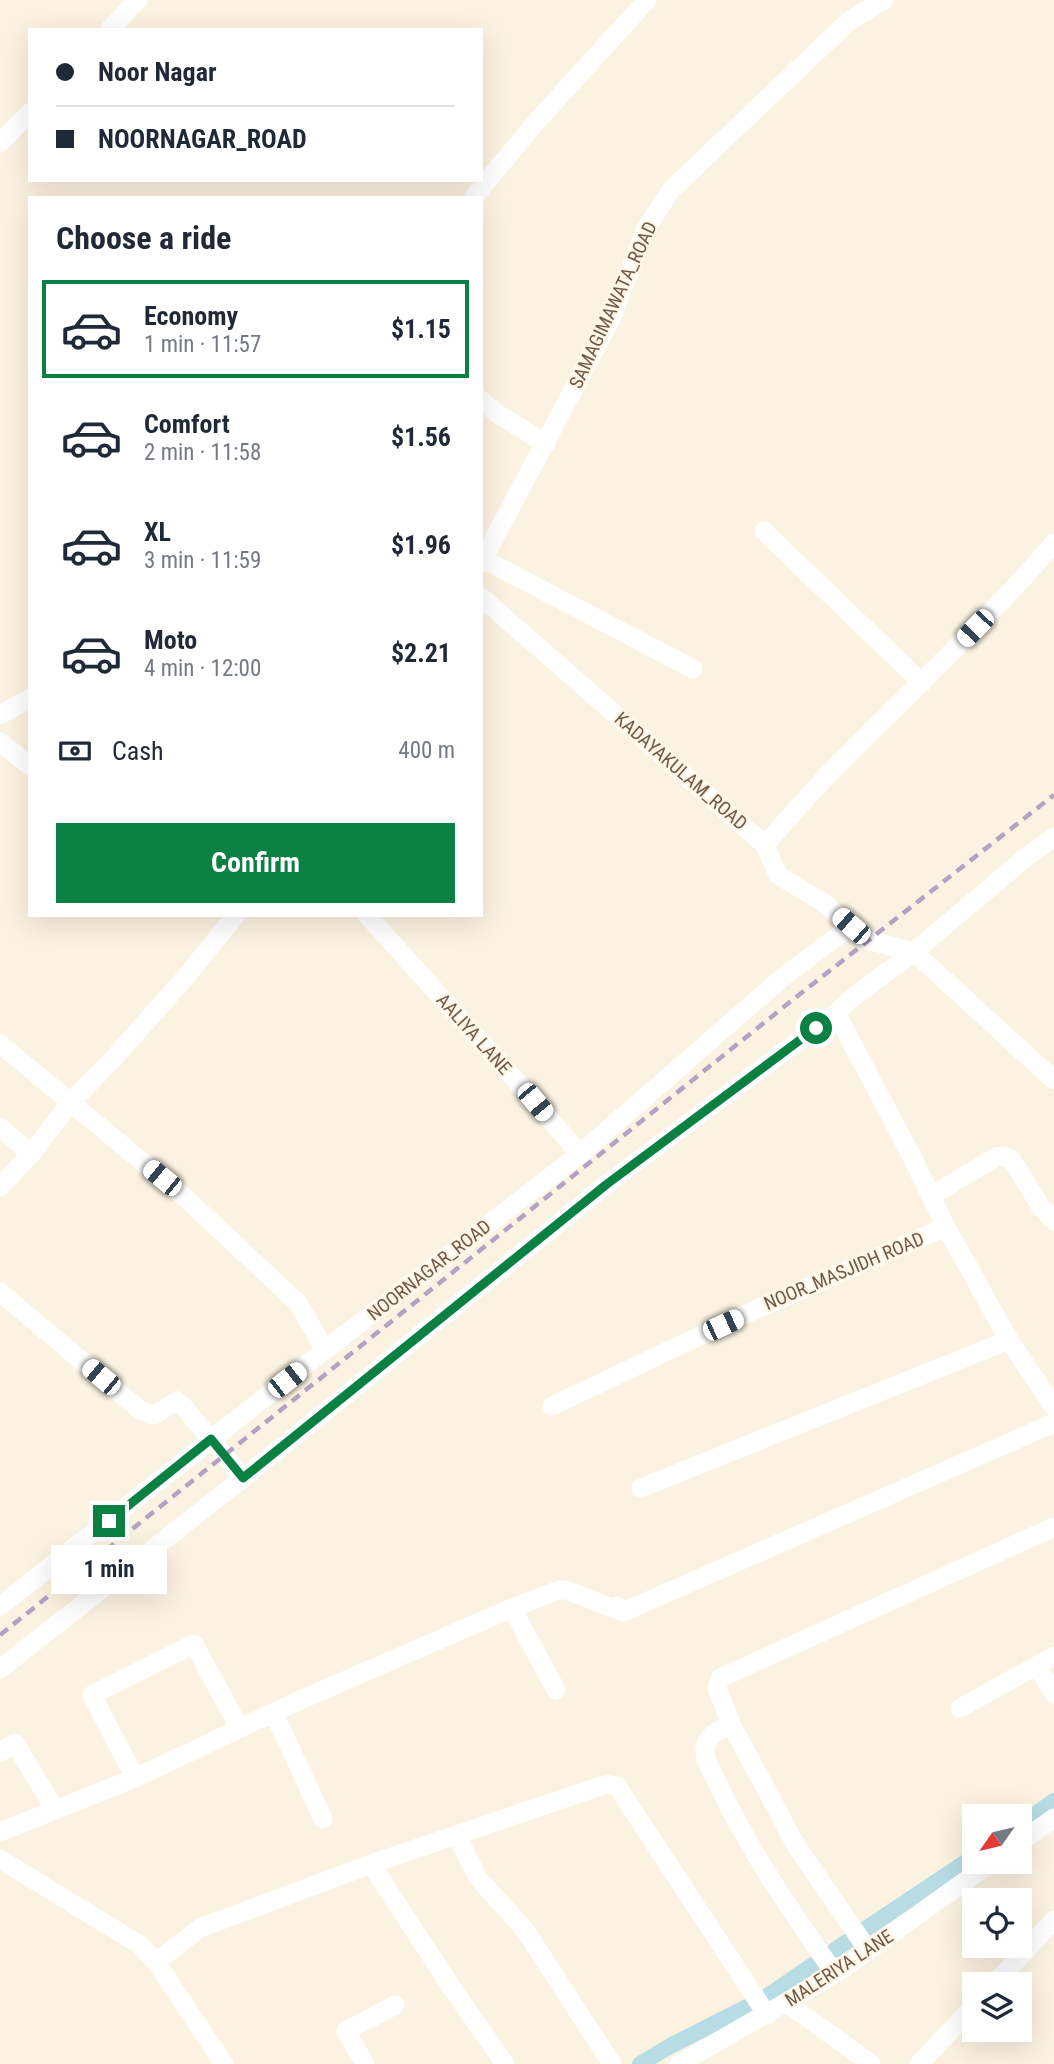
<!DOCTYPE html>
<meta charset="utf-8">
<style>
:root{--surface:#fff;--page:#f6f6f7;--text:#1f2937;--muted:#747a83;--line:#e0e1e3;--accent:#0b8043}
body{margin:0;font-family:"Roboto Condensed",sans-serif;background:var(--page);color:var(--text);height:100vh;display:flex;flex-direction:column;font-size:26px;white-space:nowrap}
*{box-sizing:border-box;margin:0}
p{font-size:23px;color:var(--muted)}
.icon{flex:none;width:38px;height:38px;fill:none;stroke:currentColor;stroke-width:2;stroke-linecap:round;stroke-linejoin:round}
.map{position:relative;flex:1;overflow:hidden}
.panel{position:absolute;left:28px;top:196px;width:455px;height:721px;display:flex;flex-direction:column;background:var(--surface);border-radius:0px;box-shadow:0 7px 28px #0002}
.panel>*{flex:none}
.hud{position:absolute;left:28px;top:28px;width:455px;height:154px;border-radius:0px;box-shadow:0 7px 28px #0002;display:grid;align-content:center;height:154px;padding:0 28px;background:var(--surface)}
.needle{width:46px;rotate:236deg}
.buttons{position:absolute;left:962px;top:1804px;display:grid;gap:14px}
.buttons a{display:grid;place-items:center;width:70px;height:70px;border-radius:0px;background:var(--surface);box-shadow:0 7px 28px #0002;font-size:35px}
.end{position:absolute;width:32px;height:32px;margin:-16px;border:9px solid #0b8043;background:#fff;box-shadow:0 0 0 4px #fff}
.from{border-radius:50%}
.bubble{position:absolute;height:49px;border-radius:0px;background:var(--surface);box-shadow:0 7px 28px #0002;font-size:23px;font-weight:700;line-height:49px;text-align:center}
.car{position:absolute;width:21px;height:42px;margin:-21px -10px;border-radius:9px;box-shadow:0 0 5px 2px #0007;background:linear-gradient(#fff 24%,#345 0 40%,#fff 0 76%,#345 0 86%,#fff 0)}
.hud b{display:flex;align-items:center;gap:24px;height:66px;font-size:26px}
.hud b+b{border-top:2px solid var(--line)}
.hud i{width:18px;height:18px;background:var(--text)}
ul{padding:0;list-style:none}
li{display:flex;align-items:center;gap:21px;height:98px;margin:0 14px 10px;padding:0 14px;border:4px solid transparent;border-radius:0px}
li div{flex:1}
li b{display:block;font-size:26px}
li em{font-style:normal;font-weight:700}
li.current{border-color:var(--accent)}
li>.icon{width:63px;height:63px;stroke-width:1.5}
h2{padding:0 28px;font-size:32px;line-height:84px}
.pay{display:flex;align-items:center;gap:18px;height:77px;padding:0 28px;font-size:26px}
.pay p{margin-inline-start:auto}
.button{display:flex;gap:14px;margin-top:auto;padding:14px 28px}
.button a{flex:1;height:80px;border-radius:0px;background:var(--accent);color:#fff;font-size:28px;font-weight:700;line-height:80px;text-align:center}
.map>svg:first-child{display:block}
</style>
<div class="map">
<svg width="1054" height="2064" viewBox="0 0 1054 2064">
<rect width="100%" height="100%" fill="#fbf2e1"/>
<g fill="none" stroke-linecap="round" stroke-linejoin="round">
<!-- canal -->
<path stroke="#b7dce4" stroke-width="16" d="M 1020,1825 L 1054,1801
M 867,1928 L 975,1856
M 835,1950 L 848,1941
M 769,1995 L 814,1964
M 640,2064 L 670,2046 L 747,2007"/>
<!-- minor -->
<path stroke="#fff" stroke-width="19" d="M 109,30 L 138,0
M 0,143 L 30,112
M 473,198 L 537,121 L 647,0
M 481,400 L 498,414 L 546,444
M 764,531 L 922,683
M 483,559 L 693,669
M 481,563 L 612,317 L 645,230 L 671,190 L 849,21 L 884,0
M 481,597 L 765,845 L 778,875 L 824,903 L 867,940 L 914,952 L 1025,858 L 1054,837
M 0,715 L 30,698
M 0,742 L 30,766
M 765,845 C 785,822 805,799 826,777 C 902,699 983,626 1054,543
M 367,915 L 520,1085 L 580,1154
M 0,1044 L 180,1193 L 298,1303 L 325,1350
M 1054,1080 L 914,952 L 856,995 L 836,1013 L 910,1153 L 946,1227 L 1009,1340 L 1054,1407
M 0,1127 L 31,1154
M 0,1187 L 31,1154 L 70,1103 L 112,1060 L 184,979 L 236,915
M 931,1196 L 996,1157 L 1004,1156 L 1012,1160 L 1041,1207 L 1054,1221
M 0,1292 L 140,1410 L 154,1415 L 177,1401 L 183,1406 L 243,1478
M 552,1406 L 748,1313 L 946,1227
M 641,1488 L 1009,1340
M 0,1606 L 325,1350 L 580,1154 L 783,977 L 851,926
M 512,1608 L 559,1590 L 566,1590 L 623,1612 L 618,1606
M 623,1612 L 1054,1423
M 1037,1666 L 1054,1694
M 0,1669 L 243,1478 L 607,1184 L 836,1013
M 960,1708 L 1054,1656
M 274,1713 L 323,1819
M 731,1724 C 720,1730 706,1735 705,1749 C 704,1759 712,1772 716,1780 C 748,1849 791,1911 835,1974
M 0,1752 L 15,1743 L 55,1810
M 135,1778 L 92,1695 L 194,1644 L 240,1729
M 0,1832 L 135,1778 L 298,1701 L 512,1608 L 556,1690
M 457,1836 L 478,1878 L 525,1930 L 612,2064
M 1020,1842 L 1054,1818
M 0,1859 L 140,1945 L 156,1962 L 224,2064
M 371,1864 L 452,1988 L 505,2064
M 868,1950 L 797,1847 L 731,1724 L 717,1688 L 720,1678 L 1054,1527
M 156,1962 L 200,1928 L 371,1864 L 607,1784 L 617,1786 L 767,2015
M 994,1984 L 1054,1920
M 787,2003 L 871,2064
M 365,2064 L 346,2031 L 395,2005
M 679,2064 L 835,1974 L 992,1862
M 919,2064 L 975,2005"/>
<!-- rail -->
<path stroke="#b5a1c3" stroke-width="4.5" stroke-dasharray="10 7" stroke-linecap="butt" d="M 0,1635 L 800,994 L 1054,795"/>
</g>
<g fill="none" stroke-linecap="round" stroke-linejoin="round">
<!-- route -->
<path stroke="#0b8043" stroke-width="9" d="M 109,1521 L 211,1439 L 243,1478 L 607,1184 L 816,1028"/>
</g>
<g text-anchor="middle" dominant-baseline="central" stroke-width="5" stroke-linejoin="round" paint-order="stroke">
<!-- street labels -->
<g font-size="19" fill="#715949" stroke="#fef6e7">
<text transform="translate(613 305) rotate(-65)">SAMAGIMAWATA_ROAD</text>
<text transform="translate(681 771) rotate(41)">KADAYAKULAM_ROAD</text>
<text transform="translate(474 1034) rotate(48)">AALIYA LANE</text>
<text transform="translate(429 1270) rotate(-38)">NOORNAGAR_ROAD</text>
<text transform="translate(844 1271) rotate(-23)">NOOR_MASJIDH ROAD</text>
<text transform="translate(839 1968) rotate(-33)">MALERIYA LANE</text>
</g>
</g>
</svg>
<div class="buttons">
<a><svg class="needle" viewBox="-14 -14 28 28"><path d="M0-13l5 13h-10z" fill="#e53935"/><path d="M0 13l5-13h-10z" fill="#747a83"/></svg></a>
<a><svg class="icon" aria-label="locate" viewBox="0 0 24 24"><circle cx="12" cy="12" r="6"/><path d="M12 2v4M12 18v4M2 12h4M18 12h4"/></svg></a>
<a><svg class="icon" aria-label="layers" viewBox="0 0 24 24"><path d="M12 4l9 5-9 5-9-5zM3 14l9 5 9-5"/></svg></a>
</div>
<i class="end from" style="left:816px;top:1028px"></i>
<i class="end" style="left:109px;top:1521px"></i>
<div class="bubble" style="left:51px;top:1545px;width:116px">1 min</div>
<i class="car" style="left:975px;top:628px;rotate:224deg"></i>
<i class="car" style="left:851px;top:926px;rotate:311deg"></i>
<i class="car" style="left:535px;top:1102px;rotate:140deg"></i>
<i class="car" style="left:162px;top:1178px;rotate:309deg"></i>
<i class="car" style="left:723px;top:1325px;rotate:65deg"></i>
<i class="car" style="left:101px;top:1377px;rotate:310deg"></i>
<i class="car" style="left:287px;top:1380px;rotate:52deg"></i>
<div class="hud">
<b><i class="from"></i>Noor Nagar</b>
<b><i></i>NOORNAGAR_ROAD</b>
</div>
<section class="panel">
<h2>Choose a ride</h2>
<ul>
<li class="current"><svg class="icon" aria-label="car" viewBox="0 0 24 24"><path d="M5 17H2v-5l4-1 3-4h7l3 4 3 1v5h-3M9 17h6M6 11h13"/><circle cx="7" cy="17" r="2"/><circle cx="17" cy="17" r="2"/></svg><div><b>Economy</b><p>1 min · 11:57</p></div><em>$1.15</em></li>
<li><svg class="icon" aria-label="car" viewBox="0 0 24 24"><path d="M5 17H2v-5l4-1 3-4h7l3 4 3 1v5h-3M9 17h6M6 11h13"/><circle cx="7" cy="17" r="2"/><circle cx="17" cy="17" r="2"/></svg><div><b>Comfort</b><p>2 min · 11:58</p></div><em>$1.56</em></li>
<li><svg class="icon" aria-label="car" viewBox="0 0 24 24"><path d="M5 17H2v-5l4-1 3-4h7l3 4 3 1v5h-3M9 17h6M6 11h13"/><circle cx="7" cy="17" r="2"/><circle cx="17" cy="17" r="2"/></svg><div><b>XL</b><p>3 min · 11:59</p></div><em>$1.96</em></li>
<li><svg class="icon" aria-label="car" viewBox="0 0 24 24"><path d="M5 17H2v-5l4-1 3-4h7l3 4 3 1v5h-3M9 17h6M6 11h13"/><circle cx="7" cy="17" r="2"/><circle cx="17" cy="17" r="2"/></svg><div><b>Moto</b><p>4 min · 12:00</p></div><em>$2.21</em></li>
</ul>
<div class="pay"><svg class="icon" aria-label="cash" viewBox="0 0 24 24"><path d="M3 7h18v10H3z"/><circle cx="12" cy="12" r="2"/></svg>Cash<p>400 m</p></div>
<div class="button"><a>Confirm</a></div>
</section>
</div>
